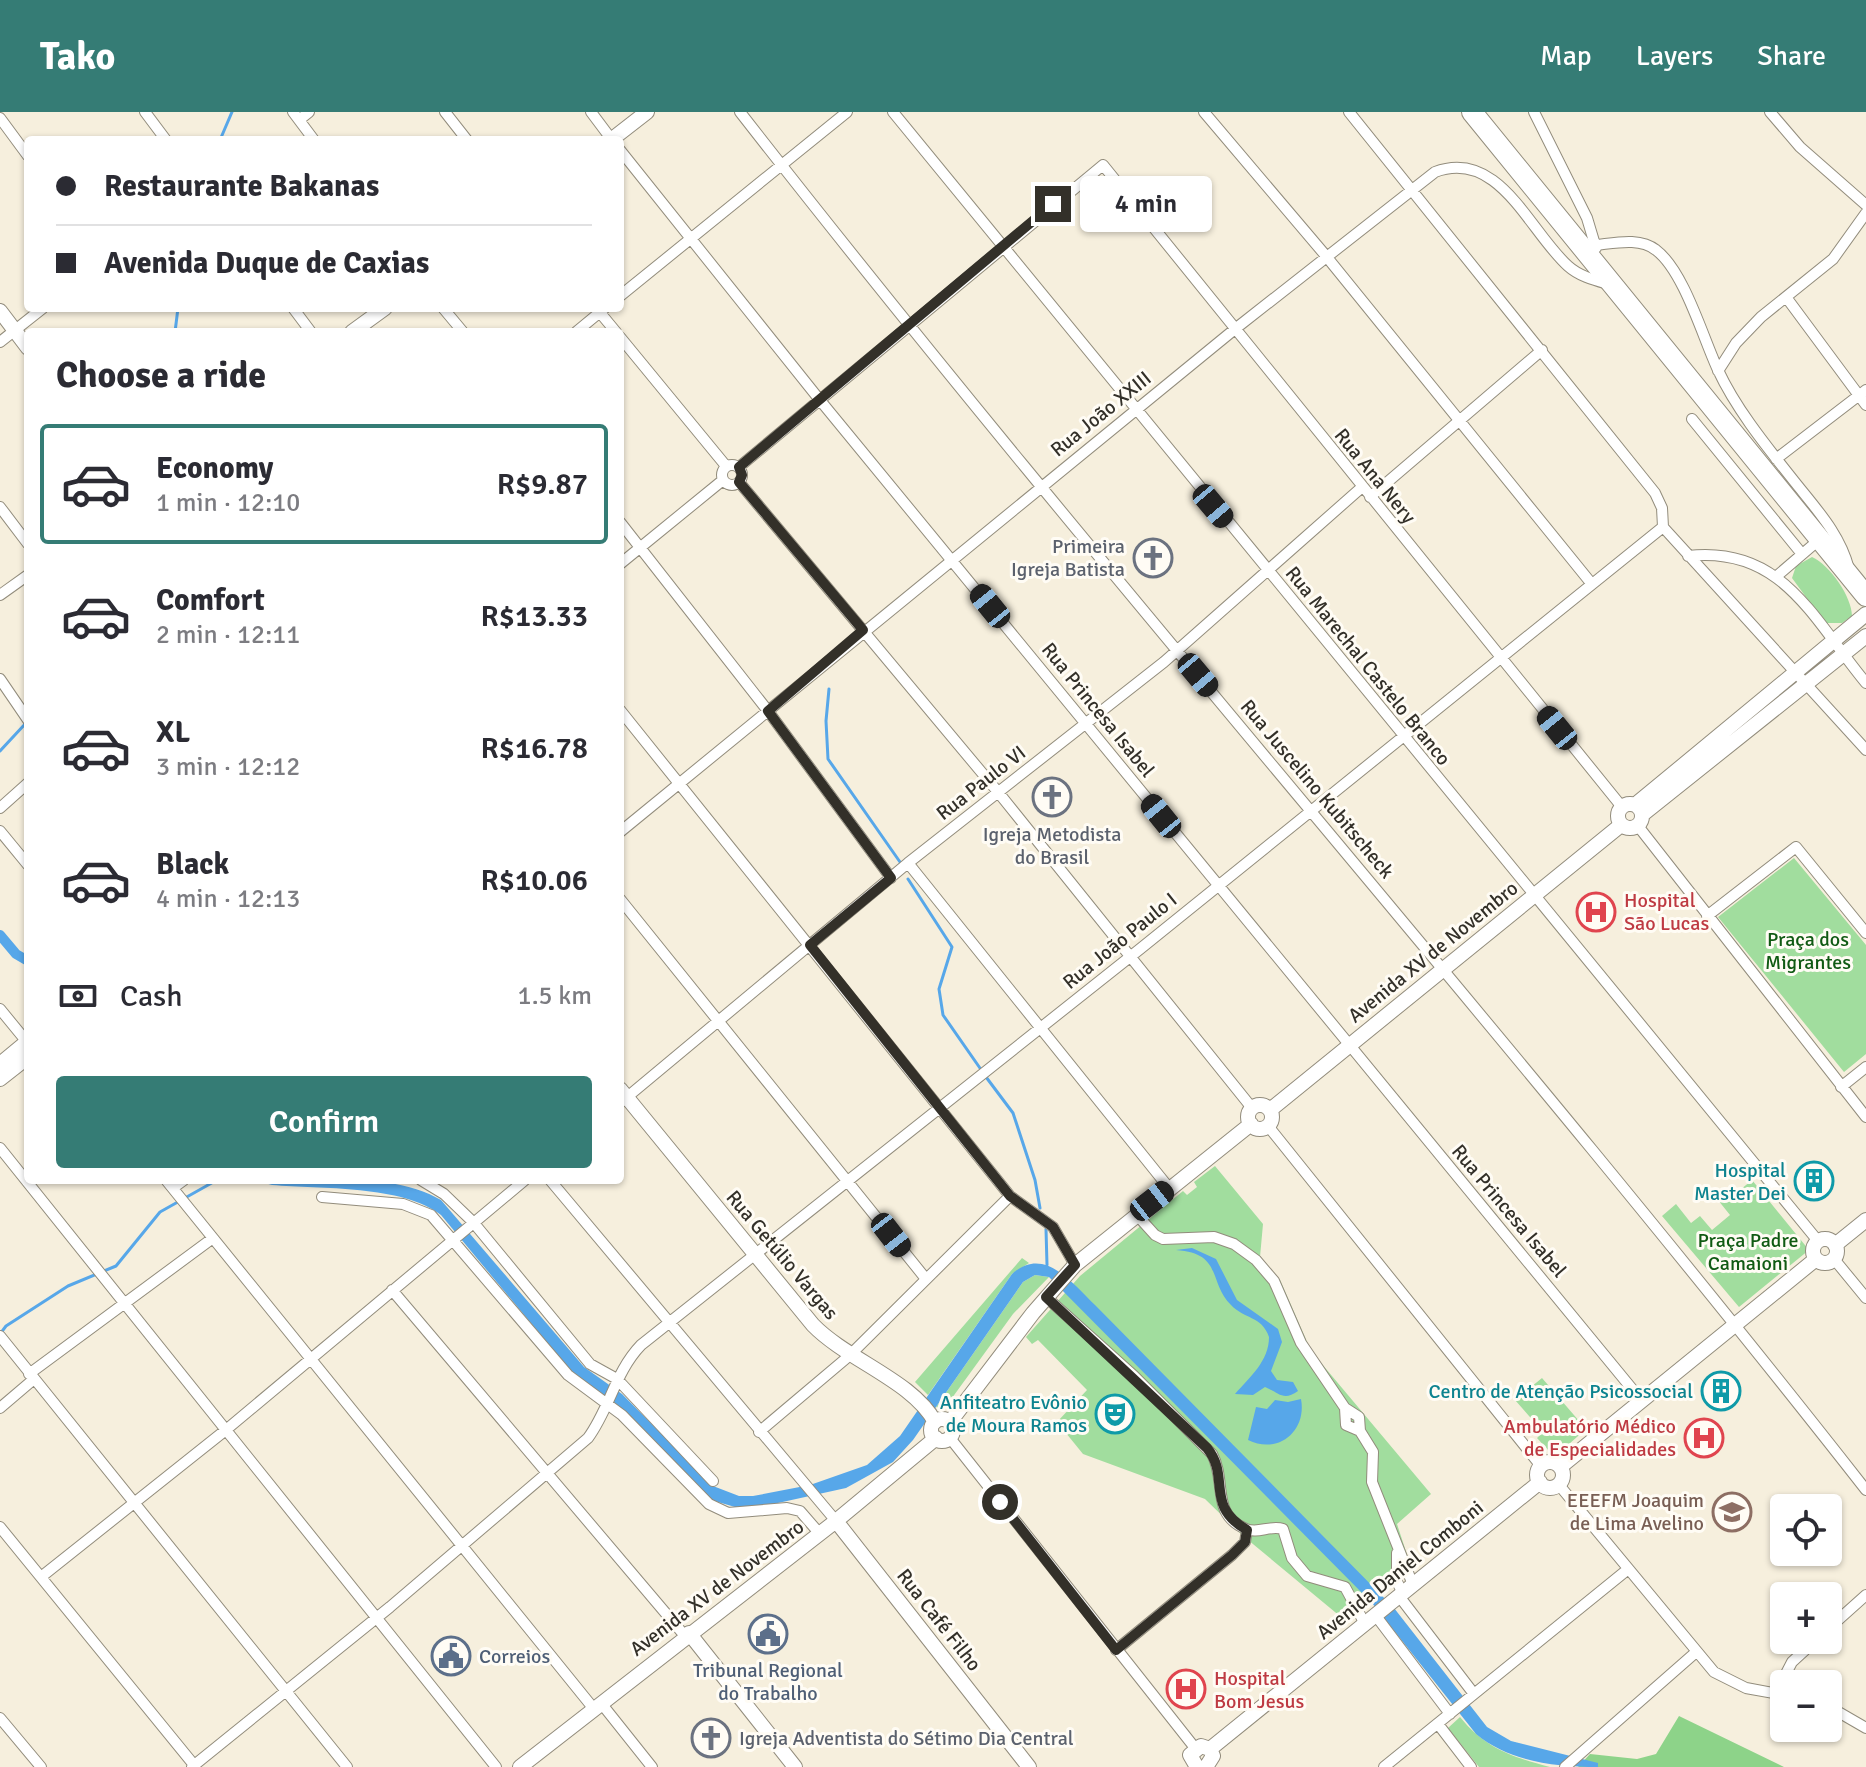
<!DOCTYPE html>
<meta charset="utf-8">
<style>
:root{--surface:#fff;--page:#f2f2f3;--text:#2b2b33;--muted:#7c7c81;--line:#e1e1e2;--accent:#357c75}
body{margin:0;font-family:Signika,sans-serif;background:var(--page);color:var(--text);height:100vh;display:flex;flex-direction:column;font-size:30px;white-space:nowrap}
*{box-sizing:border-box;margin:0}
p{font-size:26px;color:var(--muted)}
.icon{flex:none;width:44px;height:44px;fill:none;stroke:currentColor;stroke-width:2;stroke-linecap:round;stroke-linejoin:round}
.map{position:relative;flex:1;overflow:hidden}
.details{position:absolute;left:24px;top:216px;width:600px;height:856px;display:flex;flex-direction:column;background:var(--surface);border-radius:8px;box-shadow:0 2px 6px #0004}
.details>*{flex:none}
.guide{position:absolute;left:24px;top:24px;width:600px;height:176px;border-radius:8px;box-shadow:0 2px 6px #0004;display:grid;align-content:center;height:176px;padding:0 32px;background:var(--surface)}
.fabs{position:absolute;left:1770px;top:1382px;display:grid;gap:16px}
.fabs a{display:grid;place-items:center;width:72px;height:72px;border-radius:8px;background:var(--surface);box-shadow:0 2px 6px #0004;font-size:40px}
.end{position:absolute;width:36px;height:36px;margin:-18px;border:10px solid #333029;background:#fff;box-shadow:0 0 0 4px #fff}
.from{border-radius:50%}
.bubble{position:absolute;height:56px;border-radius:8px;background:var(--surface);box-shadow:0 2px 6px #0004;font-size:26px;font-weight:600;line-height:56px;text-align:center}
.car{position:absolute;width:24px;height:48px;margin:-24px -12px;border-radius:10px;box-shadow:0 0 6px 2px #0007;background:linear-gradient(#222 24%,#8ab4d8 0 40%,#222 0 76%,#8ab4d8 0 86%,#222 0)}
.guide b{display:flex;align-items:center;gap:28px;height:76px;font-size:30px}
.guide b+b{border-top:2px solid var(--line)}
.guide i{width:20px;height:20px;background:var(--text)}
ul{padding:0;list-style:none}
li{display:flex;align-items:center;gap:24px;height:120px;margin:0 16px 12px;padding:0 16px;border:4px solid transparent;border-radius:8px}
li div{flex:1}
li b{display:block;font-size:30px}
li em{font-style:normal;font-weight:600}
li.active{border-color:var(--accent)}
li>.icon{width:72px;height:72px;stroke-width:1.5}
h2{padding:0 32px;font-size:36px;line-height:96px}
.pay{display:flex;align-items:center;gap:20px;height:88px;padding:0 32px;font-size:30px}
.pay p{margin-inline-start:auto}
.button{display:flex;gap:16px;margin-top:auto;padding:16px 32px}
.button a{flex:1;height:92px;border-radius:8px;background:var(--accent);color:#fff;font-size:32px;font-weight:600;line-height:92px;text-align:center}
header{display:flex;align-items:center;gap:48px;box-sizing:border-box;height:112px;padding:0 40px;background:var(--accent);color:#fff}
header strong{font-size:38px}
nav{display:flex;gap:44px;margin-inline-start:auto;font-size:28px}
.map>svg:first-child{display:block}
</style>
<header>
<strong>Tako</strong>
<nav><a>Map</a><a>Layers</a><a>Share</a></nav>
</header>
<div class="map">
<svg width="1866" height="1655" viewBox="0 0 1866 1655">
<rect width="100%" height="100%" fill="#f6efdd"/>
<!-- green -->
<path fill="#a1dd9e" d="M 1812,445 C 1830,453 1852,485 1852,504 L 1842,511 L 1825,511 L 1792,466 L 1796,454 Z
M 1794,746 L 1866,833 L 1866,942 L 1844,960 L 1718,805 Z
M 1215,1054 L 1263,1112 L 1260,1145 L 1280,1168 L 1311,1239 L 1431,1382 L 1397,1412 L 1412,1458 L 1347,1510 L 1242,1423 L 1205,1387 L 1083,1342 L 1057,1310 L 1087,1278 L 1038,1228 L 1032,1232 L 1026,1225 L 1080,1164 L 1183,1079 L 1187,1083 L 1197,1075 L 1194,1070 Z
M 1752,1068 L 1809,1138 L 1739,1195 L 1662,1104 L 1676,1092 L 1691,1111 L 1700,1104 L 1712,1118 L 1730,1103 L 1718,1088 L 1729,1079 L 1734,1083 Z
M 1022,1146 L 1029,1151 L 1012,1162 L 928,1283 L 915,1270 Z
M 1035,1163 L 1049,1165 L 1013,1202 L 944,1297 L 936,1295 L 1023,1170 Z
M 1542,1266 L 1586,1317 L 1560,1340 L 1549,1339 L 1537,1326 L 1543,1320 L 1515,1288 Z
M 1460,1605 C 1485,1636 1512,1645 1550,1655 L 1479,1655 L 1448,1616 Z"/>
<!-- forest -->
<path fill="#8dd389" d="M 1679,1604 L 1784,1655 L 1578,1655 L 1590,1642 L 1637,1647 L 1656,1642 Z"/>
<!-- water -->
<path fill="#57a7e9" d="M 254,1068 C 309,1068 393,1059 441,1088 L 584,1255 L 622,1282 L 713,1374 L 739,1384 L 753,1384 L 810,1373 L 867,1353 L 900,1324 L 1012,1162 C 1044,1133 1072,1171 1095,1193 L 1394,1496 L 1487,1615 L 1511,1629 L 1598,1651 L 1598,1655 C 1555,1655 1510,1650 1476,1622 L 1372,1491 L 1049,1165 L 1035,1163 L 1023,1170 L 913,1328 L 893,1350 L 846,1376 L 755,1396 L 735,1395 L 711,1388 L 613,1290 L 574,1263 L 441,1103 C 403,1073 320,1077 272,1073 Z
M 1192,1136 L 1216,1147 L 1237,1188 L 1278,1217 L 1282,1230 L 1271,1259 L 1277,1268 L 1293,1270 L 1298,1279 C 1283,1290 1278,1280 1265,1275 L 1253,1283 L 1235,1282 C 1250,1265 1269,1249 1269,1225 C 1262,1204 1244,1207 1231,1193 C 1208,1170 1223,1141 1176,1138 Z
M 1301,1287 C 1307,1319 1278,1343 1248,1328 L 1256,1295 L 1267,1297 L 1275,1288 L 1288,1290 Z"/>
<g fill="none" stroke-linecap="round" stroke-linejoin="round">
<!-- stream -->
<path stroke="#57a7e9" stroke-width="3" d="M 220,28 L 232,0
M 175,220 L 178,196
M 829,577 L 826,609 L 828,647 L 900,750
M 0,639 L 26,611
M 908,767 L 952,835 L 939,877 L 943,903 L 982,959
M 986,965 L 1013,1001 L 1035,1068 L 1040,1096
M 1046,1117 L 1047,1153
M 0,1222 L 6,1214 L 68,1174 L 116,1154 L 160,1100 L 217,1068"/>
<!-- canal -->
<path stroke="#57a7e9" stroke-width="10" d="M 0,823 L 16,842 L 28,849"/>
<!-- street casing -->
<g stroke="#928c7c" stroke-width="12">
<path id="street" d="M 145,0 L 166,28
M 293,0 L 314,28
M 445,0 L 467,28
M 591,0 L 612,28
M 740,0 C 1105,468 1500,911 1866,1378
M 893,0 L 1818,1129
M 1204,0 L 1326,144 L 1591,471
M 1349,0 L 1655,381 L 1662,396 L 1663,415
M 1534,0 L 1587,106 L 1596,136
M 1770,0 L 1800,35 L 1866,93
M 0,6 L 28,44
M 299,8 L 309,0
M 620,38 L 819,287 L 1642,1289
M 1596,133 C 1615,131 1640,125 1656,138 C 1684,159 1703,226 1718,258 C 1736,297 1767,335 1794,369 C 1817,398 1840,422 1849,457
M 620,184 L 847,0
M 1786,185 L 1866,293
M 293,196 L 311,220
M 443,196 L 463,220
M 597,197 L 616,220
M 576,220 L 605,196
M 620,225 L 726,354
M 0,230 L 43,196
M 1718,259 L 1736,231 L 1761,205 L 1833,147 L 1866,101
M 1692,307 L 1802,442
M 1776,347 L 1866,278
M722 363a10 10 0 1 1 20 0a10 10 0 1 1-20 0Z
M 739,355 L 1103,53 L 1622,695
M 739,370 L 998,680 L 1252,996
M 1370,385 L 1542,238
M 0,395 L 28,432
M 620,410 L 768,599 L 891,766
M 1663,415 L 1866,638
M 1688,444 C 1782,433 1813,507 1866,571
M 620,452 L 723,368
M 1778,463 L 1820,427
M 0,483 L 28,463
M 0,567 L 28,608
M 620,598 L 1010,1084 L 1053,1115 L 1075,1153
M 0,696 L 28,671
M 1638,714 L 1866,1005
M 0,719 L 28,753
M 620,720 L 1235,217 L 1435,60 C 1499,36 1529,119 1568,154 C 1579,164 1594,168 1608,172
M 908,751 L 1169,1076
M 620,787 L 926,1167
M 1707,804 L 1796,735 L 1866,821
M 0,897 L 27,930
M 1841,975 L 1866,955
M 620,991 L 908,751 L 1164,550 L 1361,376
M 1268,1014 L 1541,1354
M 0,1036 L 496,1655
M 166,1068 L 594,1597
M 421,1068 L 444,1082 L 473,1110 L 590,1252 L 617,1267 L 713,1369
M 550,1068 L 836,1409
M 173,1076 L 184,1068
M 322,1085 L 403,1092 L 431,1103 L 568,1263 L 622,1303 L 709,1392 L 728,1401 L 787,1396 L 800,1399 L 820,1422
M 1136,1102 L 1155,1123 L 1163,1127 L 1214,1125 L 1234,1132 L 1256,1148 L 1274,1169 L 1301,1231 L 1345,1296 L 1359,1305 L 1360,1319 L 1373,1340 L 1372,1370 L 1413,1473
M 1834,1147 L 1866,1186
M 392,1178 L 685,1524
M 1046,1185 L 1134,1264 L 1212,1342 C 1227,1369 1210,1402 1246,1417 C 1258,1422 1270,1413 1283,1417 L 1292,1446 L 1307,1464 L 1345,1475 L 1365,1512
M 0,1224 L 347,1655
M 29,1262 L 213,1126
M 0,1296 L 34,1267
M 1345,1296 L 1346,1313 L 1360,1319
M 759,1320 L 849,1244 L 1010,1084
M 950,1326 L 1195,1636
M 1559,1373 L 1714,1560 L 1746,1576 L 1784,1583
M 0,1415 L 194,1653
M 1397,1441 L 1397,1470 L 1403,1481
M 41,1465 L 227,1317 L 525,1068
M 1399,1484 L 1474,1582
M 1376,1504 L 1450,1602
M 1828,1517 L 1866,1483
M 1116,1538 L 1232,1443 L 1245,1430 L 1247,1418
M 1776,1581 L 1792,1550 L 1816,1528
M 601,1591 L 652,1655
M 1828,1594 L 1866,1616
M 0,1606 L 41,1655
M 1438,1612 L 1471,1655
M 192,1655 L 390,1495 L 588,1326 C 610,1296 615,1260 641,1233 L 1140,837 L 1663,415
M 1384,1655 L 1627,1458
M 1565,1655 L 1695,1541"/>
</g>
<!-- secondary casing -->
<g stroke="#928c7c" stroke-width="16">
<path id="secondary" d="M 611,28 L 647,0
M 0,199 L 28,236
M 352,220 L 385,196
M1618 704a12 12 0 1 1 24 0a12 12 0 1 1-24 0Z
M 1635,693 L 1866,502
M 1643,702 L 1866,524
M 0,952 L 28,929
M 0,967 L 28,945
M 620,977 L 813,1213 C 847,1248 913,1269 935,1310
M1248 1005a12 12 0 1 1 24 0a12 12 0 1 1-24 0Z
M 1270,998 L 1621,713
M1813 1139a12 12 0 1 1 24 0a12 12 0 1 1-24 0Z
M 1835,1133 L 1866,1108
M931 1318a11 11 0 1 1 22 0a11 11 0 1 1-22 0Z
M 950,1310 L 1033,1201 L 1075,1153 L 1251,1012
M1537 1363a13 13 0 1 1 26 0a13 13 0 1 1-26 0Z
M 1560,1355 L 1816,1147
M 836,1409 L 1029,1655
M 689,1521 L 795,1655
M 1210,1637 L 1540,1370
M 520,1655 L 836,1409 L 936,1326
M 1197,1655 L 1190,1643 L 1201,1634 L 1210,1637 L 1213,1644 L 1206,1655"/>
</g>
<!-- highway casing -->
<g stroke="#928c7c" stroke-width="22">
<path id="highway" d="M 1472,0 L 1866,484"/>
</g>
<!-- street -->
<use href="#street" stroke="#fff" stroke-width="10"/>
<!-- secondary -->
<use href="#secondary" stroke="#fff" stroke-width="14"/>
<!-- highway -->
<use href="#highway" stroke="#fff" stroke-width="20"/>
</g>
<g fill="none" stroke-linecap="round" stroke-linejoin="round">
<!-- route -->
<path stroke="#333029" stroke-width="10" d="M 1000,1390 L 1116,1538 L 1232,1443 L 1245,1430 L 1247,1418 C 1204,1393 1231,1365 1207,1336 L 1046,1185 L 1075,1153 L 1053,1115 L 1010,1084 L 810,833 L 891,766 L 768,599 L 863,518 L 739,370 L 742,363 L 739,355 L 1053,92"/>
</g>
<!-- icons -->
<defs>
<g id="church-ring" transform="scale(2)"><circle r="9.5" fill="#fffcf5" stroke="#6b7280" stroke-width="1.5"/><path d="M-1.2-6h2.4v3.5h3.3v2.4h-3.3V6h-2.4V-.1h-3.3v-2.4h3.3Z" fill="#6b7280"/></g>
<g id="hospital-ring" transform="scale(2)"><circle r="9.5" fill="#fffcf5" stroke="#e0444e" stroke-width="1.5"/><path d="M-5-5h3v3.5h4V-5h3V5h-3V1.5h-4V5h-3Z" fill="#e0444e"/></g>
<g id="building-ring" transform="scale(2)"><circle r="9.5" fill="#fffcf5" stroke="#0f9aa8" stroke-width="1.5"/><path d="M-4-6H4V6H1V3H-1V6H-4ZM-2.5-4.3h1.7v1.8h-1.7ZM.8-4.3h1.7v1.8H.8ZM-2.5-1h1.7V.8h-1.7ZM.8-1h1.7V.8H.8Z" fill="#0f9aa8"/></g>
<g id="theatre-ring" transform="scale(2)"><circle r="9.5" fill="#fffcf5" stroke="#0f9aa8" stroke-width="1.5"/><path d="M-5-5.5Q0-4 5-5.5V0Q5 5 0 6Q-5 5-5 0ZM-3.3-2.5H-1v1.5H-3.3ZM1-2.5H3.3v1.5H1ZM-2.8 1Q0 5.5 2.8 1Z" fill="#0f9aa8"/></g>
<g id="school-ring" transform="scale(2)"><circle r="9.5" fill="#fffcf5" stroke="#8d6e63" stroke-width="1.5"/><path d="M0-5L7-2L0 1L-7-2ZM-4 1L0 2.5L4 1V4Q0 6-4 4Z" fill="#8d6e63"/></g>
<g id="civic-ring" transform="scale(2)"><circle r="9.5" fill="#fffcf5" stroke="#5c6f8a" stroke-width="1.5"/><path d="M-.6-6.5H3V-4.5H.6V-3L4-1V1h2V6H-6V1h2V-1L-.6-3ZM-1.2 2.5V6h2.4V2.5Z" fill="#5c6f8a"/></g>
</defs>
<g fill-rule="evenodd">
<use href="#church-ring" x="1153" y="446"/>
<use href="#church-ring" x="1052" y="685"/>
<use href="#hospital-ring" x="1596" y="800"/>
<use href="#building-ring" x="1814" y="1069"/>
<use href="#building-ring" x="1721" y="1279"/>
<use href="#theatre-ring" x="1115" y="1302"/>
<use href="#hospital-ring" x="1704" y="1326"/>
<use href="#school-ring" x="1732" y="1400"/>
<use href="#civic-ring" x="768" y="1522"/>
<use href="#civic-ring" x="451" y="1544"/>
<use href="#hospital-ring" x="1186" y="1577"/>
<use href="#church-ring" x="711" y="1626"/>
</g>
<g text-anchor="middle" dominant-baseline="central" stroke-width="6" stroke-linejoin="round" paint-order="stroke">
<!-- street labels -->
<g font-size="20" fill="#333029" stroke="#fffcf5">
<text transform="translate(1101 302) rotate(-39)">Rua João XXIII</text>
<text transform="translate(1375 364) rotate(51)">Rua Ana Nery</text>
<text transform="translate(1368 554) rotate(51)">Rua Marechal Castelo Branco</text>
<text transform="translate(1098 598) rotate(51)">Rua Princesa Isabel</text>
<text transform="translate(981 671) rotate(-38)">Rua Paulo VI</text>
<text transform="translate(1317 677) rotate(50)">Rua Juscelino Kubitscheck</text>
<text transform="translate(1120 829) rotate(-39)">Rua João Paulo I</text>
<text transform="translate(1433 840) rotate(-39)">Avenida XV de Novembro</text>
<text transform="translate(1509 1099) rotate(50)">Rua Princesa Isabel</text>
<text transform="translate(782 1143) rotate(50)">Rua Getúlio Vargas</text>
<text transform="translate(1400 1458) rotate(-39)">Avenida Daniel Comboni</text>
<text transform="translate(717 1476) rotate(-37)">Avenida XV de Novembro</text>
<text transform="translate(939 1508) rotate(52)">Rua Café Filho</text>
</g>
<!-- worship labels -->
<g font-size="20" fill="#5b616d" stroke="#fffcf5" text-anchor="end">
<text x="1125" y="434">Primeira<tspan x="1125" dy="23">Igreja Batista</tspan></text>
<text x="1052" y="722" text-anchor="middle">Igreja Metodista<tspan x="1052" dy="23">do Brasil</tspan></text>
<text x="739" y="1626" text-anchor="start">Igreja Adventista do Sétimo Dia Central</text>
</g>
<!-- health labels -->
<g font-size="20" fill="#be3a42" stroke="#fffcf5" text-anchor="start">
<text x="1624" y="788">Hospital<tspan x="1624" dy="23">São Lucas</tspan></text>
<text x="1676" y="1314" text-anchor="end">Ambulatório Médico<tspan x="1676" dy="23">de Especialidades</tspan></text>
<text x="1214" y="1566">Hospital<tspan x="1214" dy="23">Bom Jesus</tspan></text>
</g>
<!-- park labels -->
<g font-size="20" fill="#105a13" stroke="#fffcf5">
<text x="1808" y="827">Praça dos<tspan x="1808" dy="23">Migrantes</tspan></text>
<text x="1748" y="1128">Praça Padre<tspan x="1748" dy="23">Camaioni</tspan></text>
</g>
<!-- culture labels -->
<g font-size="20" fill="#0d838f" stroke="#fffcf5" text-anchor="end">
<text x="1786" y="1058">Hospital<tspan x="1786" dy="23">Master Dei</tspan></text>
<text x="1693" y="1279">Centro de Atenção Psicossocial</text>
<text x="1087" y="1290">Anfiteatro Evônio<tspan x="1087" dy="23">de Moura Ramos</tspan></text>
</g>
<!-- education labels -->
<g font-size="20" fill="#785e54" stroke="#fffcf5" text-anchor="end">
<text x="1704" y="1388">EEEFM Joaquim<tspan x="1704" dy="23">de Lima Avelino</tspan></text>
</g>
<!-- service labels -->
<g font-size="20" fill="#4e5e75" stroke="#fffcf5" text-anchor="start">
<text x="479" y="1544">Correios</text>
<text x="768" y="1558" text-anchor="middle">Tribunal Regional<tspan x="768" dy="23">do Trabalho</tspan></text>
</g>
</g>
</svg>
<div class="fabs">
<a><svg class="icon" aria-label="locate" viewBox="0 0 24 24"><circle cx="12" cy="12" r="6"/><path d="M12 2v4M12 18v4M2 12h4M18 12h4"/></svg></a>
<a>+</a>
<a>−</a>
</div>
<i class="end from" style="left:1000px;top:1390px"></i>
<i class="end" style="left:1053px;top:92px"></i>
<div class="bubble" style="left:1080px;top:64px;width:132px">4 min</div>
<i class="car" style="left:1213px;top:394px;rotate:140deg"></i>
<i class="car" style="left:990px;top:494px;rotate:321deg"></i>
<i class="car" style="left:1198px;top:563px;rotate:140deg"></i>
<i class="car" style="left:1557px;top:616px;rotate:321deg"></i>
<i class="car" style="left:1161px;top:704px;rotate:321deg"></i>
<i class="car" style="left:1152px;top:1089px;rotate:52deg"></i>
<i class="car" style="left:891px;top:1123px;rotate:142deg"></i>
<div class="guide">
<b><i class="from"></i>Restaurante Bakanas</b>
<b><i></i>Avenida Duque de Caxias</b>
</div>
<section class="details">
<h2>Choose a ride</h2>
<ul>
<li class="active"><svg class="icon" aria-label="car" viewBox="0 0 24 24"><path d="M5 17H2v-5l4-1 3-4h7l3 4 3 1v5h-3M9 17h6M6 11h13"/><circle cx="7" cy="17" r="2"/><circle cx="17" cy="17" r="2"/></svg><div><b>Economy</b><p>1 min · 12:10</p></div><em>R$9.87</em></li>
<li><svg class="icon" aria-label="car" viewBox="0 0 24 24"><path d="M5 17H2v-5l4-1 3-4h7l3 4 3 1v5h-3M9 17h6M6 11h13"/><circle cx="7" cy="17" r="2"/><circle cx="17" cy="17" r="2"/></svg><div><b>Comfort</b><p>2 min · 12:11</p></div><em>R$13.33</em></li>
<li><svg class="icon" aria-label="car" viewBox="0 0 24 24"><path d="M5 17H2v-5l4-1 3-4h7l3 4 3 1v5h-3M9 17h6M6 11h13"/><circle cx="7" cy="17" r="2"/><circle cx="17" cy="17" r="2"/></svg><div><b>XL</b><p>3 min · 12:12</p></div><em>R$16.78</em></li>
<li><svg class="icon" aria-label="car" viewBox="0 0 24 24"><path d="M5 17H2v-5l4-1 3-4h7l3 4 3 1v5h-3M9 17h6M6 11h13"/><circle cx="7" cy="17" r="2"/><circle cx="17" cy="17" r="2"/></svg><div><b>Black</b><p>4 min · 12:13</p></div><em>R$10.06</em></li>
</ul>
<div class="pay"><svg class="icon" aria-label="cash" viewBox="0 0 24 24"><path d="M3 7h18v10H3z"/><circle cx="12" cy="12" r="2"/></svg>Cash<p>1.5 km</p></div>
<div class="button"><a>Confirm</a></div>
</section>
</div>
